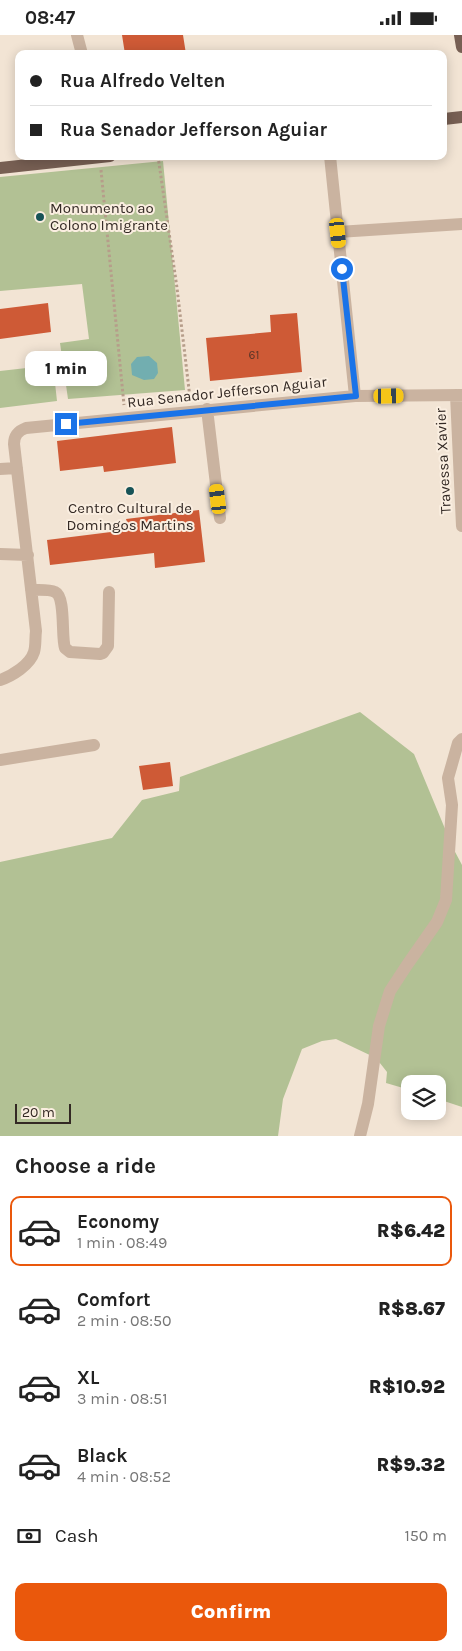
<!DOCTYPE html>
<meta charset="utf-8">
<style>
:root{--surface:#fff;--page:#f6f6f6;--text:#222;--muted:#767676;--line:#e0e0e0;--accent:#ea580c}
body{margin:0;font-family:Karla,sans-serif;background:var(--page);color:var(--text);height:100vh;display:flex;flex-direction:column;font-size:19px;white-space:nowrap}
*{box-sizing:border-box;margin:0}
p{font-size:16px;color:var(--muted)}
.icon{flex:none;width:28px;height:28px;fill:none;stroke:currentColor;stroke-width:2;stroke-linecap:round;stroke-linejoin:round}
.map{position:relative;height:1101px;overflow:hidden}
.side{display:flex;flex-direction:column;background:var(--surface);flex:1}
.side>*{flex:none}
.guide{position:absolute;left:15px;top:15px;width:432px;height:110px;border-radius:10px;box-shadow:0 2px 12px #0003;display:grid;align-content:center;height:110px;padding:0 15px;background:var(--surface)}
.fabs{position:absolute;left:401px;top:1040px;display:grid;gap:10px}
.fabs a{display:grid;place-items:center;width:45px;height:45px;border-radius:10px;background:var(--surface);box-shadow:0 2px 12px #0003;font-size:25px}
.scale{position:absolute;left:15px;bottom:12px;width:56px;box-sizing:border-box;padding-left:5px;border:2px solid #332924;border-top:0;font-size:14px;line-height:18px;white-space:nowrap;color:#332924;-webkit-text-stroke:4px #faeee0;paint-order:stroke}
.end{position:absolute;width:22px;height:22px;margin:-11px;border:6px solid #1a73e8;background:#fff;box-shadow:0 0 0 2px #fff}
.from{border-radius:50%}
.bubble{position:absolute;height:35px;border-radius:10px;background:var(--surface);box-shadow:0 2px 12px #0003;font-size:16px;font-weight:800;line-height:35px;text-align:center}
.car{position:absolute;width:15px;height:30px;margin:-15px -8px;border-radius:6px;box-shadow:0 0 4px 1px #0007;background:linear-gradient(#f5c518 24%,#345 0 40%,#f5c518 0 76%,#345 0 86%,#f5c518 0)}
.guide b{display:flex;align-items:center;gap:18px;height:48px;font-size:19px}
.guide b+b{border-top:1px solid var(--line)}
.guide i{width:12px;height:12px;background:var(--text)}
ul{padding:0;list-style:none}
li{display:flex;align-items:center;gap:15px;height:70px;margin:0 10px 8px;padding:0 5px;border:2px solid transparent;border-radius:10px}
li div{flex:1}
li b{display:block;font-size:19px}
li em{font-style:normal;font-weight:800}
li.on{border-color:var(--accent)}
li>.icon{width:45px;height:45px;stroke-width:1.5}
h2{padding:0 15px;font-size:22px;line-height:60px}
.pay{display:flex;align-items:center;gap:12px;height:55px;padding:0 15px;font-size:19px}
.pay p{margin-inline-start:auto}
.action{display:flex;gap:10px;margin-top:auto;padding:10px 15px}
.action a{flex:1;height:58px;border-radius:10px;background:var(--accent);color:#fff;font-size:20px;font-weight:800;line-height:58px;text-align:center}
.status{display:flex;justify-content:space-between;align-items:center;height:35px;padding:0 25px;background:var(--surface);direction:ltr}
.status svg{height:14px;fill:currentColor}
.map>svg:first-child{display:block}
</style>
<div class="status"><b>08:47</b><svg viewBox="0 0 49 12"><path d="M0 12V9h3v3zM5 12V6h3v6zM10 12V3h3v9zM15 12V0h3v12zM26 1h20v11H26zM47 4h2v5h-2z"/></svg></div>
<div class="map">
<svg width="462" height="1101" viewBox="0 0 462 1101">
<rect width="100%" height="100%" fill="#f2e4d4"/>
<!-- green -->
<path fill="#b2c194" d="M 163,126 L 185,355 L 68,364 L 60,308 L 89,304 L 82,249 L 0,256 L 0,142 Z
M 53,330 L 57,366 L 0,373 L 0,336 Z
M 360,677 L 414,719 L 453,813 L 462,830 L 462,1072 L 438,1064 L 438,1049 L 410,1049 L 410,1055 L 386,1048 L 387,1037 L 376,1023 L 336,1004 L 322,1006 L 302,1014 L 283,1064 L 278,1101 L 0,1101 L 0,827 L 112,803 L 142,765 L 179,756 L 180,742 Z"/>
<!-- water -->
<path fill="#72aeb0" d="M 149,321 L 157,328 L 158,338 L 154,344 L 144,345 L 132,340 L 131,329 L 137,322 Z"/>
<!-- building -->
<path fill="#ce5a36" d="M 122,0 L 183,0 L 186,19 L 125,19 Z
M 48,268 L 51,297 L 0,304 L 0,274 Z
M 297,278 L 302,337 L 210,346 L 206,303 L 271,297 L 270,280 Z
M 172,392 L 176,428 L 104,437 L 103,431 L 60,436 L 57,406 Z
M 199,475 L 205,527 L 155,533 L 154,518 L 50,530 L 47,505 L 111,497 L 110,489 L 127,487 L 126,484 Z
M 170,727 L 173,751 L 143,755 L 139,731 Z"/>
<g fill="none" stroke-linecap="round" stroke-linejoin="round">
<!-- path -->
<path stroke="#b69d8a" stroke-width="3" stroke-dasharray="2.5 2.5" stroke-linecap="butt" d="M 158,121 L 177,253 L 190,363
M 101,135 L 124,370"/>
<!-- minor -->
<path stroke="#cab3a0" stroke-width="12" d="M 77,0 L 82,19
M 330,121 L 355,361
M 338,197 L 462,189
M 456,360 L 462,491
M 207,374 L 220,483
M 0,434 L 17,433
M 0,519 L 28,520
M 31,555 C 38,555 49,554 55,557 C 66,562 61,602 65,613 L 70,617 L 100,619 L 103,618 L 108,611 L 109,557
M 0,645 C 12,641 30,630 34,617 C 36,611 35,603 36,596 L 14,409 C 14,400 18,396 26,393 L 355,361 L 462,360
M 0,725 L 94,710
M 360,1101 L 368,1069 L 379,991 L 390,956 L 407,930 L 437,887 L 446,865 L 452,770 L 448,743 L 458,708 L 462,704"/>
<!-- major -->
<path stroke="#775f53" stroke-width="12" d="M 460,0 L 462,12
M 444,84 L 462,82
M 0,133 L 110,121"/>
</g>
<g fill="none" stroke-linecap="round" stroke-linejoin="round">
<!-- route -->
<path stroke="#1a73e8" stroke-width="6" d="M 66,389 L 356,361 L 342,234"/>
</g>
<!-- markers -->
<g fill="#175357" stroke="#faeee0" stroke-width="2">
<circle cx="40" cy="182" r="5"/>
<circle cx="130" cy="456" r="5"/>
</g>
<g text-anchor="middle" dominant-baseline="central" stroke-width="4" stroke-linejoin="round" paint-order="stroke">
<!-- number labels -->
<g font-size="12" fill="#5a3528">
<text x="254" y="320">61</text>
</g>
<!-- poi labels -->
<g font-size="15" fill="#332924" stroke="#faeee0" text-anchor="start">
<text x="50" y="173">Monumento ao<tspan x="50" dy="17">Colono Imigrante</tspan></text>
<text x="130" y="473" text-anchor="middle">Centro Cultural de<tspan x="130" dy="17">Domingos Martins</tspan></text>
</g>
<!-- street labels -->
<g font-size="15" fill="#332924" stroke="#faeee0">
<text transform="translate(227 357) rotate(-6)">Rua Senador Jefferson Aguiar</text>
<text transform="translate(443 426) rotate(-93)">Travessa Xavier</text>
</g>
</g>
</svg>
<div class="fabs">
<a><svg class="icon" aria-label="layers" viewBox="0 0 24 24"><path d="M12 4l9 5-9 5-9-5zM3 14l9 5 9-5"/></svg></a>
</div>
<div class="scale">20 m</div>
<i class="end from" style="left:342px;top:234px"></i>
<i class="end" style="left:66px;top:389px"></i>
<div class="bubble" style="left:25px;top:316px;width:82px">1 min</div>
<i class="car" style="left:338px;top:198px;rotate:174deg"></i>
<i class="car" style="left:389px;top:361px;rotate:89deg"></i>
<i class="car" style="left:218px;top:464px;rotate:353deg"></i>
<div class="guide">
<b><i class="from"></i>Rua Alfredo Velten</b>
<b><i></i>Rua Senador Jefferson Aguiar</b>
</div>
</div>
<section class="side">
<h2>Choose a ride</h2>
<ul>
<li class="on"><svg class="icon" aria-label="car" viewBox="0 0 24 24"><path d="M5 17H2v-5l4-1 3-4h7l3 4 3 1v5h-3M9 17h6M6 11h13"/><circle cx="7" cy="17" r="2"/><circle cx="17" cy="17" r="2"/></svg><div><b>Economy</b><p>1 min · 08:49</p></div><em>R$6.42</em></li>
<li><svg class="icon" aria-label="car" viewBox="0 0 24 24"><path d="M5 17H2v-5l4-1 3-4h7l3 4 3 1v5h-3M9 17h6M6 11h13"/><circle cx="7" cy="17" r="2"/><circle cx="17" cy="17" r="2"/></svg><div><b>Comfort</b><p>2 min · 08:50</p></div><em>R$8.67</em></li>
<li><svg class="icon" aria-label="car" viewBox="0 0 24 24"><path d="M5 17H2v-5l4-1 3-4h7l3 4 3 1v5h-3M9 17h6M6 11h13"/><circle cx="7" cy="17" r="2"/><circle cx="17" cy="17" r="2"/></svg><div><b>XL</b><p>3 min · 08:51</p></div><em>R$10.92</em></li>
<li><svg class="icon" aria-label="car" viewBox="0 0 24 24"><path d="M5 17H2v-5l4-1 3-4h7l3 4 3 1v5h-3M9 17h6M6 11h13"/><circle cx="7" cy="17" r="2"/><circle cx="17" cy="17" r="2"/></svg><div><b>Black</b><p>4 min · 08:52</p></div><em>R$9.32</em></li>
</ul>
<div class="pay"><svg class="icon" aria-label="cash" viewBox="0 0 24 24"><path d="M3 7h18v10H3z"/><circle cx="12" cy="12" r="2"/></svg>Cash<p>150 m</p></div>
<div class="action"><a>Confirm</a></div>
</section>
